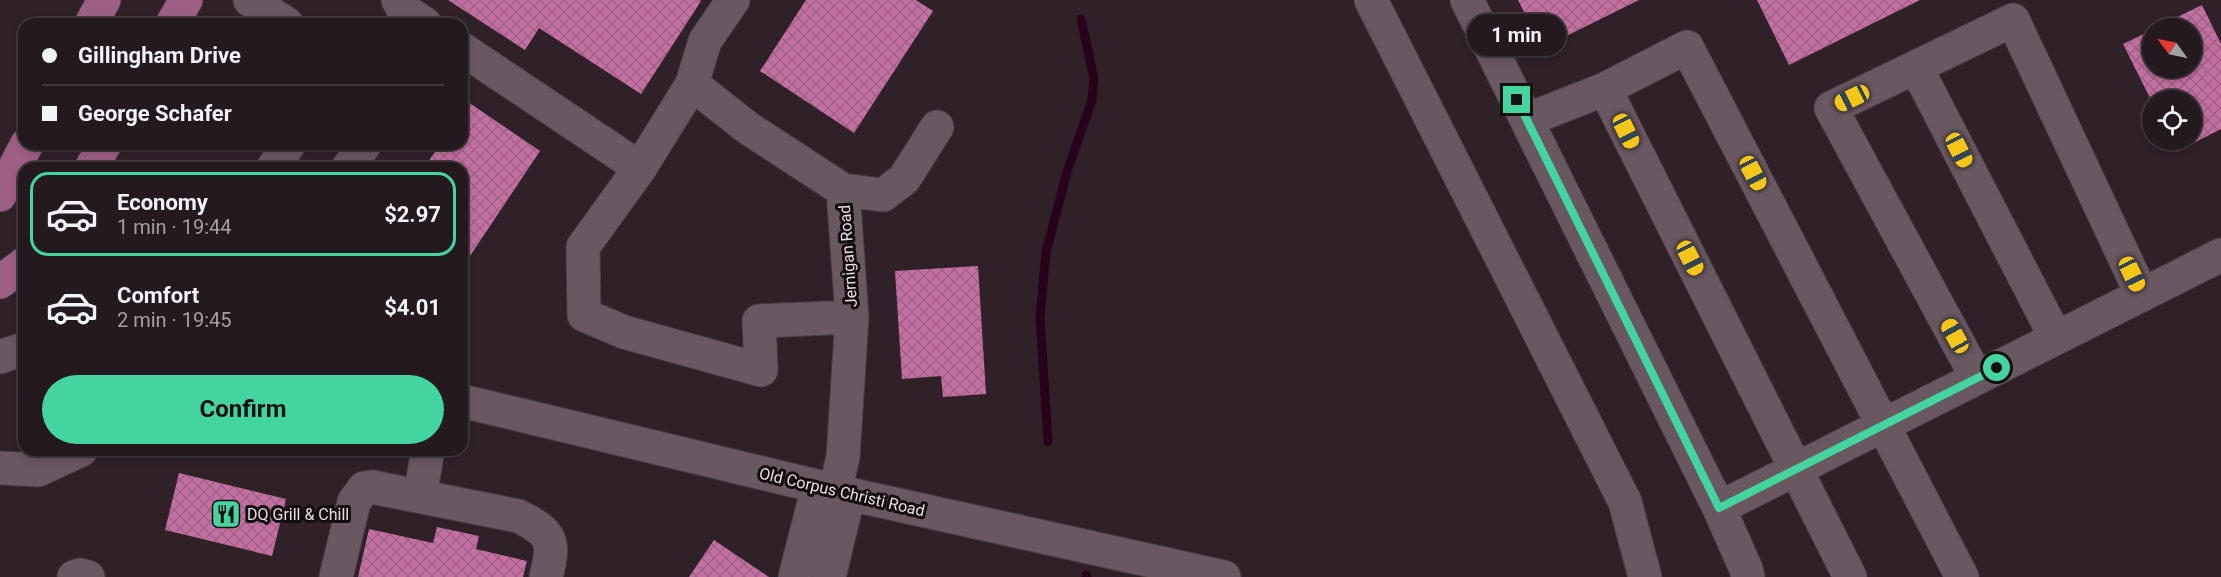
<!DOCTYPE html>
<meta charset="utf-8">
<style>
:root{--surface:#24191f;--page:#2c2228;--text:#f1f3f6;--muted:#a3a0a4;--line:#41383d;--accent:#44d49f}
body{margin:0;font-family:Roboto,sans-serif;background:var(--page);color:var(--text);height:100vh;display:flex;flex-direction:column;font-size:22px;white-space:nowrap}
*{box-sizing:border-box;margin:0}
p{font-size:20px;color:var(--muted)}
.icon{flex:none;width:33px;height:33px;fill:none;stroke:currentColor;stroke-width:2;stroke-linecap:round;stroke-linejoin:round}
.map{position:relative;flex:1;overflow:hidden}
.sheet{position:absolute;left:18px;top:162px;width:450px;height:294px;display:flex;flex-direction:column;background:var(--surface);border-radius:18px;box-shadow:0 3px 9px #0003,0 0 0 2px var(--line)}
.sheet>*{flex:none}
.banner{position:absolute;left:18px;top:18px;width:450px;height:132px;border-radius:18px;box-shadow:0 3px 9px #0003,0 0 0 2px var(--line);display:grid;align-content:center;height:132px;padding:0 24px;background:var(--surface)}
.needle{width:39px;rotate:303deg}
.buttons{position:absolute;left:2142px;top:18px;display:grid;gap:12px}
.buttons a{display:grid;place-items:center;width:60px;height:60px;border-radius:50%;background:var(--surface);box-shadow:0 3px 9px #0003,0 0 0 2px var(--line);font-size:30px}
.end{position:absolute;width:27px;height:27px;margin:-14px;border:8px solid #44d49f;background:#111;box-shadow:0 0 0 3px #111}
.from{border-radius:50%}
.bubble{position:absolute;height:42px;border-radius:21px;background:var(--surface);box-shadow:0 3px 9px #0003,0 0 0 2px var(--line);font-size:20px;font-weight:700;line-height:42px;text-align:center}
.car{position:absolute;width:18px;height:36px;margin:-18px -9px;border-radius:8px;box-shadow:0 0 4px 2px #0007;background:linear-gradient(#f5c518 24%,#345 0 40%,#f5c518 0 76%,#345 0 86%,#f5c518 0)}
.banner b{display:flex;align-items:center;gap:21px;height:57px;font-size:22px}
.banner b+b{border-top:2px solid var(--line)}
.banner i{width:15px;height:15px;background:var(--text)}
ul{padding:10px 0 0;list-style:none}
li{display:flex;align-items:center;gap:18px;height:84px;margin:0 12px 9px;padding:0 12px;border:3px solid transparent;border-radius:18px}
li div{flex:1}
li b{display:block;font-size:22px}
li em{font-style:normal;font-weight:700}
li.current{border-color:var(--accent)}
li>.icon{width:54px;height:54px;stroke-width:1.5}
.button{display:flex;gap:12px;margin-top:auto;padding:12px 24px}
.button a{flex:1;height:69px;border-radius:36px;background:var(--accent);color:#111;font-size:24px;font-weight:700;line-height:69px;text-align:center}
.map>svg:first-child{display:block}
</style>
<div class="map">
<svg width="2221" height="577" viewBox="0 0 2221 577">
<defs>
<pattern id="building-cross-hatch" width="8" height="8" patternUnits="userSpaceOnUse" patternTransform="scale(1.5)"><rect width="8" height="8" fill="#c46fa2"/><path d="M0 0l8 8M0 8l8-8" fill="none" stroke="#9e6286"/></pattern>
</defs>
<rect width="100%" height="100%" fill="#302129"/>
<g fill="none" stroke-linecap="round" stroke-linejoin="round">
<!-- stream -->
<path stroke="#28021b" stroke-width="9" d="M 1048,442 L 1040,317 L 1046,252 L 1067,172 L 1092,100 L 1094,78 L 1081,19
M 1086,575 L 1087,577"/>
</g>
<!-- building -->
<path fill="url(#building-cross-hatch)" d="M 448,0 L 699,0 L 701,1 L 641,94 L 539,28 L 525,50 Z
M 806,0 L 916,0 L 933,11 L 854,133 L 760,71 Z
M 1518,0 L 1639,0 L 1542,48 Z
M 1757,0 L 1920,0 L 1789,65 Z
M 2202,5 L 2221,44 L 2221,129 L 2176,152 L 2170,140 L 2192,140 L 2192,100 L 2151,100 L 2123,44 L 2152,30 L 2152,68 L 2192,68 L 2192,28 L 2155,28 Z
M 468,102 L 540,151 L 462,268 L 462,168 L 424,168 L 440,144 L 462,144 L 462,111 Z
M 978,266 L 986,394 L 943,397 L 941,376 L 902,379 L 895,271 Z
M 179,473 L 286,499 L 272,556 L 165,530 Z
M 437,527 L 479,536 L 476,549 L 527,561 L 523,577 L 358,577 L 369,529 L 433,543 Z
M 714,540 L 769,577 L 689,577 Z"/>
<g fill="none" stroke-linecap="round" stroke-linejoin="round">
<!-- minor casing -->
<g stroke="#493d44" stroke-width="35">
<path id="minor" d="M 250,0 L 287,24
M 398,0 L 403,9 L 425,24
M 733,0 L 705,41 L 692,84 L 748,128 L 843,190 L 852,317 L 843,457 L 835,491
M 1371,0 L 1625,502 L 1645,577
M 1467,0 L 1719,508 L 1746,569 L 1748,577
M 462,49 L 640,168 L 692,84
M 1916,67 L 2056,338
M 1605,89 L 1850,577
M 1527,120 L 1605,89 L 1687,47 L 1962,577
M 273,168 L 289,144
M 348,168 L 365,144
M 640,168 L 583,247 L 584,315 L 624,332 L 761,370 L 759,321 L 852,317
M 843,190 L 883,195 L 904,179 L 937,127
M 0,357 L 24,349
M 1977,378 L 1831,108 L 2013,20 L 2142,295
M 462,401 L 849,494 L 1224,577
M 0,468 L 38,470 L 81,450
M 420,496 L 428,450
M 1719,508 L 2221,255
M 74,577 L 80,575 L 88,577
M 336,577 L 354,502 L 364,488 L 372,487 L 518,516 C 553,533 555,541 546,577
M 795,577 L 818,487
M 829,577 L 849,494"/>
</g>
<!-- major casing -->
<g stroke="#493d44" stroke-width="35">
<path id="major" d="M 91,24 L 104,0
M 172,24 L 186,0
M 91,168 L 105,144
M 0,195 L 27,144
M 0,282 L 24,264"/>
</g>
<!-- minor -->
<use href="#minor" stroke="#695861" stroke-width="33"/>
<!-- major -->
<use href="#major" stroke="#9e5f85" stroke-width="33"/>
</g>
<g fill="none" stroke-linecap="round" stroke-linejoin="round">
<!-- route -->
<path stroke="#44d49f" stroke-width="8" d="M 1517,100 L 1719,508 L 1997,368"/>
</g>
<!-- icons -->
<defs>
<g id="restaurant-square" transform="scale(1.5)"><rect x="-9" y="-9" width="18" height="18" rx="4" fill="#44d49f" stroke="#130d10"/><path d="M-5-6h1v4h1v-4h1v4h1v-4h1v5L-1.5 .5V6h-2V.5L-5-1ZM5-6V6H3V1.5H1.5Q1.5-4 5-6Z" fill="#111"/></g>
</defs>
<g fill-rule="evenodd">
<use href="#restaurant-square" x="226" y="514"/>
</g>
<g text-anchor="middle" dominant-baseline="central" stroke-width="6" stroke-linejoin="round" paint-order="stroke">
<!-- street labels -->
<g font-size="16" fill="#e7dde3" stroke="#130d10">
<text transform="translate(848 256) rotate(-94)">Jernigan Road</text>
<text transform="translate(842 492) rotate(13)">Old Corpus Christi Road</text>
</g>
<!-- poi labels -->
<g font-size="16" fill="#e7dde3" stroke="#130d10" text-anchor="start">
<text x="247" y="514">DQ Grill &amp; Chill</text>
</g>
</g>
</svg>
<div class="buttons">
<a><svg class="needle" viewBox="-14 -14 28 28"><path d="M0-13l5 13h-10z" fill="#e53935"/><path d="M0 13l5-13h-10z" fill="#a3a0a4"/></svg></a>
<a><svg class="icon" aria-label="locate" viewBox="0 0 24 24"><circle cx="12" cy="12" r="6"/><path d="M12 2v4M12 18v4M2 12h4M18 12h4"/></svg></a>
</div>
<i class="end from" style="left:1997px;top:368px"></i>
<i class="end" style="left:1517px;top:100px"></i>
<div class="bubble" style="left:1467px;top:14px;width:99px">1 min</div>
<i class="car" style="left:1852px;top:98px;rotate:244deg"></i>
<i class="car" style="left:1626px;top:131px;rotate:154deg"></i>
<i class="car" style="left:1959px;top:150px;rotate:153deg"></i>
<i class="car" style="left:1753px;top:173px;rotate:152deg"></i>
<i class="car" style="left:1690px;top:258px;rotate:153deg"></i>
<i class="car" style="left:2132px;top:274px;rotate:155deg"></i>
<i class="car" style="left:1955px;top:336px;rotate:331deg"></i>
<div class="banner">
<b><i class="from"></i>Gillingham Drive</b>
<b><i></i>George Schafer</b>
</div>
<section class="sheet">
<ul>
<li class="current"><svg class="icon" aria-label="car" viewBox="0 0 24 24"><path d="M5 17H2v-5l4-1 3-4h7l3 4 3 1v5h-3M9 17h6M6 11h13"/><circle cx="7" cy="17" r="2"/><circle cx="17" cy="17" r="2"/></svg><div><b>Economy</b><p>1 min · 19:44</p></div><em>$2.97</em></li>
<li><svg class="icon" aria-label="car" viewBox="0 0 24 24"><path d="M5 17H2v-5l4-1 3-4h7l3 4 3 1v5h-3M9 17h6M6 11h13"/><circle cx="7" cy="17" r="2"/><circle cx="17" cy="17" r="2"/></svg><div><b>Comfort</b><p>2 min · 19:45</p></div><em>$4.01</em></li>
</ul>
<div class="button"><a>Confirm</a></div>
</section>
</div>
